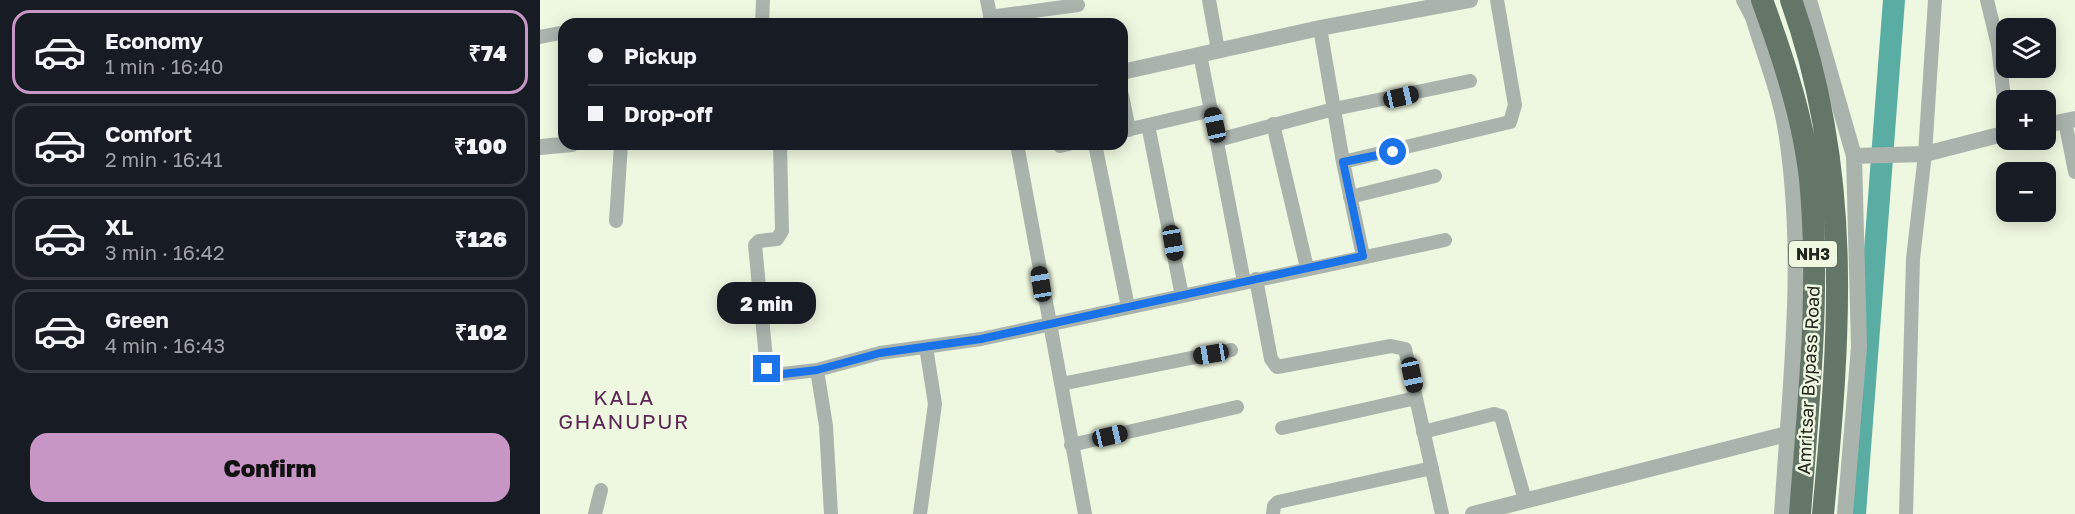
<!DOCTYPE html>
<meta charset="utf-8">
<style>
:root{--surface:#171b24;--page:#242831;--text:#f1f3f6;--muted:#9ea1a6;--line:#363941;--accent:#c796c4}
body{margin:0;font-family:"Golos Text",sans-serif;background:var(--page);color:var(--text);height:100vh;display:flex;flex-direction:column;font-size:22px;white-space:nowrap}
*{box-sizing:border-box;margin:0}
p{font-size:20px;color:var(--muted)}
.icon{flex:none;width:33px;height:33px;fill:none;stroke:currentColor;stroke-width:2;stroke-linecap:round;stroke-linejoin:round}
.map{position:relative;flex:1;overflow:hidden}
.details{display:flex;flex-direction:column;background:var(--surface);width:540px}
.details>*{flex:none}
.top-card{position:absolute;left:18px;top:18px;width:570px;height:132px;border-radius:18px;box-shadow:0 3px 15px #0003;display:grid;align-content:center;height:132px;padding:0 30px;background:var(--surface)}
.fabs{position:absolute;left:1456px;top:18px;display:grid;gap:12px}
.fabs a{display:grid;place-items:center;width:60px;height:60px;border-radius:12px;background:var(--surface);box-shadow:0 3px 15px #0003;font-size:30px}
.end{position:absolute;width:27px;height:27px;margin:-14px;border:8px solid #1a73e8;background:#fff;box-shadow:0 0 0 3px #fff}
.from{border-radius:50%}
.bubble{position:absolute;height:42px;border-radius:18px;background:var(--surface);box-shadow:0 3px 15px #0003;font-size:20px;font-weight:800;line-height:42px;text-align:center}
.car{position:absolute;width:18px;height:36px;margin:-18px -9px;border-radius:8px;box-shadow:0 0 4px 2px #0007;background:linear-gradient(#222 24%,#8ab4d8 0 40%,#222 0 76%,#8ab4d8 0 86%,#222 0)}
.top-card b{display:flex;align-items:center;gap:21px;height:57px;font-size:22px}
.top-card b+b{border-top:2px solid var(--line)}
.top-card i{width:15px;height:15px;background:var(--text)}
ul{padding:10px 0 0;list-style:none}
li{display:flex;align-items:center;gap:18px;height:84px;margin:0 12px 9px;padding:0 18px;border:3px solid var(--line);border-radius:18px}
li div{flex:1}
li b{display:block;font-size:22px}
li em{font-style:normal;font-weight:800}
li.active{border-color:var(--accent)}
li>.icon{width:54px;height:54px;stroke-width:1.5}
.cta{display:flex;gap:12px;margin-top:auto;padding:12px 30px}
.cta a{flex:1;height:69px;border-radius:18px;background:var(--accent);color:#111;font-size:24px;font-weight:800;line-height:69px;text-align:center}
main{display:flex;flex:1;min-height:0}
.map>svg:first-child{display:block}
</style>
<main>
<section class="details">
<ul>
<li class="active"><svg class="icon" aria-label="car" viewBox="0 0 24 24"><path d="M5 17H2v-5l4-1 3-4h7l3 4 3 1v5h-3M9 17h6M6 11h13"/><circle cx="7" cy="17" r="2"/><circle cx="17" cy="17" r="2"/></svg><div><b>Economy</b><p>1 min · 16:40</p></div><em>₹74</em></li>
<li><svg class="icon" aria-label="car" viewBox="0 0 24 24"><path d="M5 17H2v-5l4-1 3-4h7l3 4 3 1v5h-3M9 17h6M6 11h13"/><circle cx="7" cy="17" r="2"/><circle cx="17" cy="17" r="2"/></svg><div><b>Comfort</b><p>2 min · 16:41</p></div><em>₹100</em></li>
<li><svg class="icon" aria-label="car" viewBox="0 0 24 24"><path d="M5 17H2v-5l4-1 3-4h7l3 4 3 1v5h-3M9 17h6M6 11h13"/><circle cx="7" cy="17" r="2"/><circle cx="17" cy="17" r="2"/></svg><div><b>XL</b><p>3 min · 16:42</p></div><em>₹126</em></li>
<li><svg class="icon" aria-label="car" viewBox="0 0 24 24"><path d="M5 17H2v-5l4-1 3-4h7l3 4 3 1v5h-3M9 17h6M6 11h13"/><circle cx="7" cy="17" r="2"/><circle cx="17" cy="17" r="2"/></svg><div><b>Green</b><p>4 min · 16:43</p></div><em>₹102</em></li>
</ul>
<div class="cta"><a>Confirm</a></div>
</section>
<div class="map">
<svg width="1535" height="514" viewBox="0 0 1535 514">
<rect width="100%" height="100%" fill="#eef7e0"/>
<g fill="none" stroke-linecap="round" stroke-linejoin="round">
<!-- river -->
<path stroke="#5aada2" stroke-width="22" d="M 1315,514 L 1354,0"/>
<!-- minor -->
<path stroke="#aab4ad" stroke-width="14" d="M 447,0 L 452,24
M 669,0 L 678,50
M 1447,0 L 1458,45 L 1467,125
M 450,17 L 538,5
M 222,24 L 223,0
M 780,28 L 803,162 L 823,256
M 0,37 L 20,33
M 660,54 L 704,282
M 582,95 L 589,130
M 1525,121 L 1535,172
M 733,124 L 767,268
M 608,125 L 672,110
M 582,131 L 608,125 L 642,296
M 678,140 L 794,109 L 930,81
M 240,144 L 242,231 L 237,239 L 219,241 L 215,245 L 227,369 L 234,375 L 277,370 L 340,353 L 441,339 L 905,240
M 477,144 L 545,514
M 555,144 L 588,307
M 520,146 L 529,144
M 803,162 L 970,122 L 975,105 L 957,0
M 810,197 L 895,176
M 76,221 L 81,144
M 716,279 L 731,359 L 737,367 L 851,346 L 865,349 L 902,514
M 277,370 L 286,426 L 291,514
M 521,384 L 691,350
M 742,428 L 876,398
M 883,432 L 954,414 L 961,416 L 985,500
M 531,445 L 697,407
M 55,514 L 61,490
M 380,514 L 395,404 L 386,347
M 733,514 L 734,506 L 738,502 L 892,468
M 1366,514 L 1373,259 L 1385,154 L 1395,0"/>
<!-- tertiary -->
<path stroke="#aab4ad" stroke-width="16" d="M 1204,0 L 1213,17 C 1224,54 1240,93 1246,131 C 1266,258 1250,386 1242,514
M 1269,0 L 1314,156 L 1319,347 L 1305,514
M 582,72 L 780,28 L 930,0
M 1506,125 L 1535,119
M 0,147 L 32,144
M 1314,156 L 1385,154 L 1467,133
M 933,514 L 1247,434"/>
<!-- trunk -->
<path stroke="#637668" stroke-width="22" d="M 1222,0 C 1244,60 1266,126 1271,190 C 1280,297 1268,407 1260,514
M 1251,0 C 1313,173 1300,335 1283,514"/>
</g>
<g fill="none" stroke-linecap="round" stroke-linejoin="round">
<!-- route -->
<path stroke="#1a73e8" stroke-width="8" d="M 227,369 L 234,375 L 277,370 L 340,353 L 441,339 L 823,256 L 803,162 L 853,152"/>
</g>
<g text-anchor="middle" dominant-baseline="central" stroke-width="5" stroke-linejoin="round" paint-order="stroke">
<!-- shield labels -->
<rect fill="#eef7e0" stroke="#5f6558" stroke-width="1.5" x="1249" y="241" width="48" height="26" rx="4.5"/>
<g font-size="16" font-weight="bold" fill="#22261d">
<text x="1273" y="254">NH3</text>
</g>
<!-- street labels -->
<g font-size="18" fill="#22261d" stroke="#eef7e0">
<text transform="translate(1268 380) rotate(-87)">Amritsar Bypass Road</text>
</g>
<!-- quarter labels -->
<g font-size="21" letter-spacing="1.5" fill="#5b2653" stroke="#eef7e0">
<text x="84" y="397">KALA<tspan x="84" dy="24">GHANUPUR</tspan></text>
</g>
</g>
</svg>
<div class="fabs">
<a><svg class="icon" aria-label="layers" viewBox="0 0 24 24"><path d="M12 4l9 5-9 5-9-5zM3 14l9 5 9-5"/></svg></a>
<a>+</a>
<a>−</a>
</div>
<i class="end from" style="left:853px;top:152px"></i>
<i class="end" style="left:227px;top:369px"></i>
<div class="bubble" style="left:177px;top:282px;width:99px">2 min</div>
<i class="car" style="left:861px;top:97px;rotate:77deg"></i>
<i class="car" style="left:675px;top:125px;rotate:348deg"></i>
<i class="car" style="left:633px;top:243px;rotate:170deg"></i>
<i class="car" style="left:501px;top:284px;rotate:351deg"></i>
<i class="car" style="left:671px;top:354px;rotate:260deg"></i>
<i class="car" style="left:872px;top:375px;rotate:168deg"></i>
<i class="car" style="left:570px;top:436px;rotate:77deg"></i>
<div class="top-card">
<b><i class="from"></i>Pickup</b>
<b><i></i>Drop-off</b>
</div>
</div>
</main>
